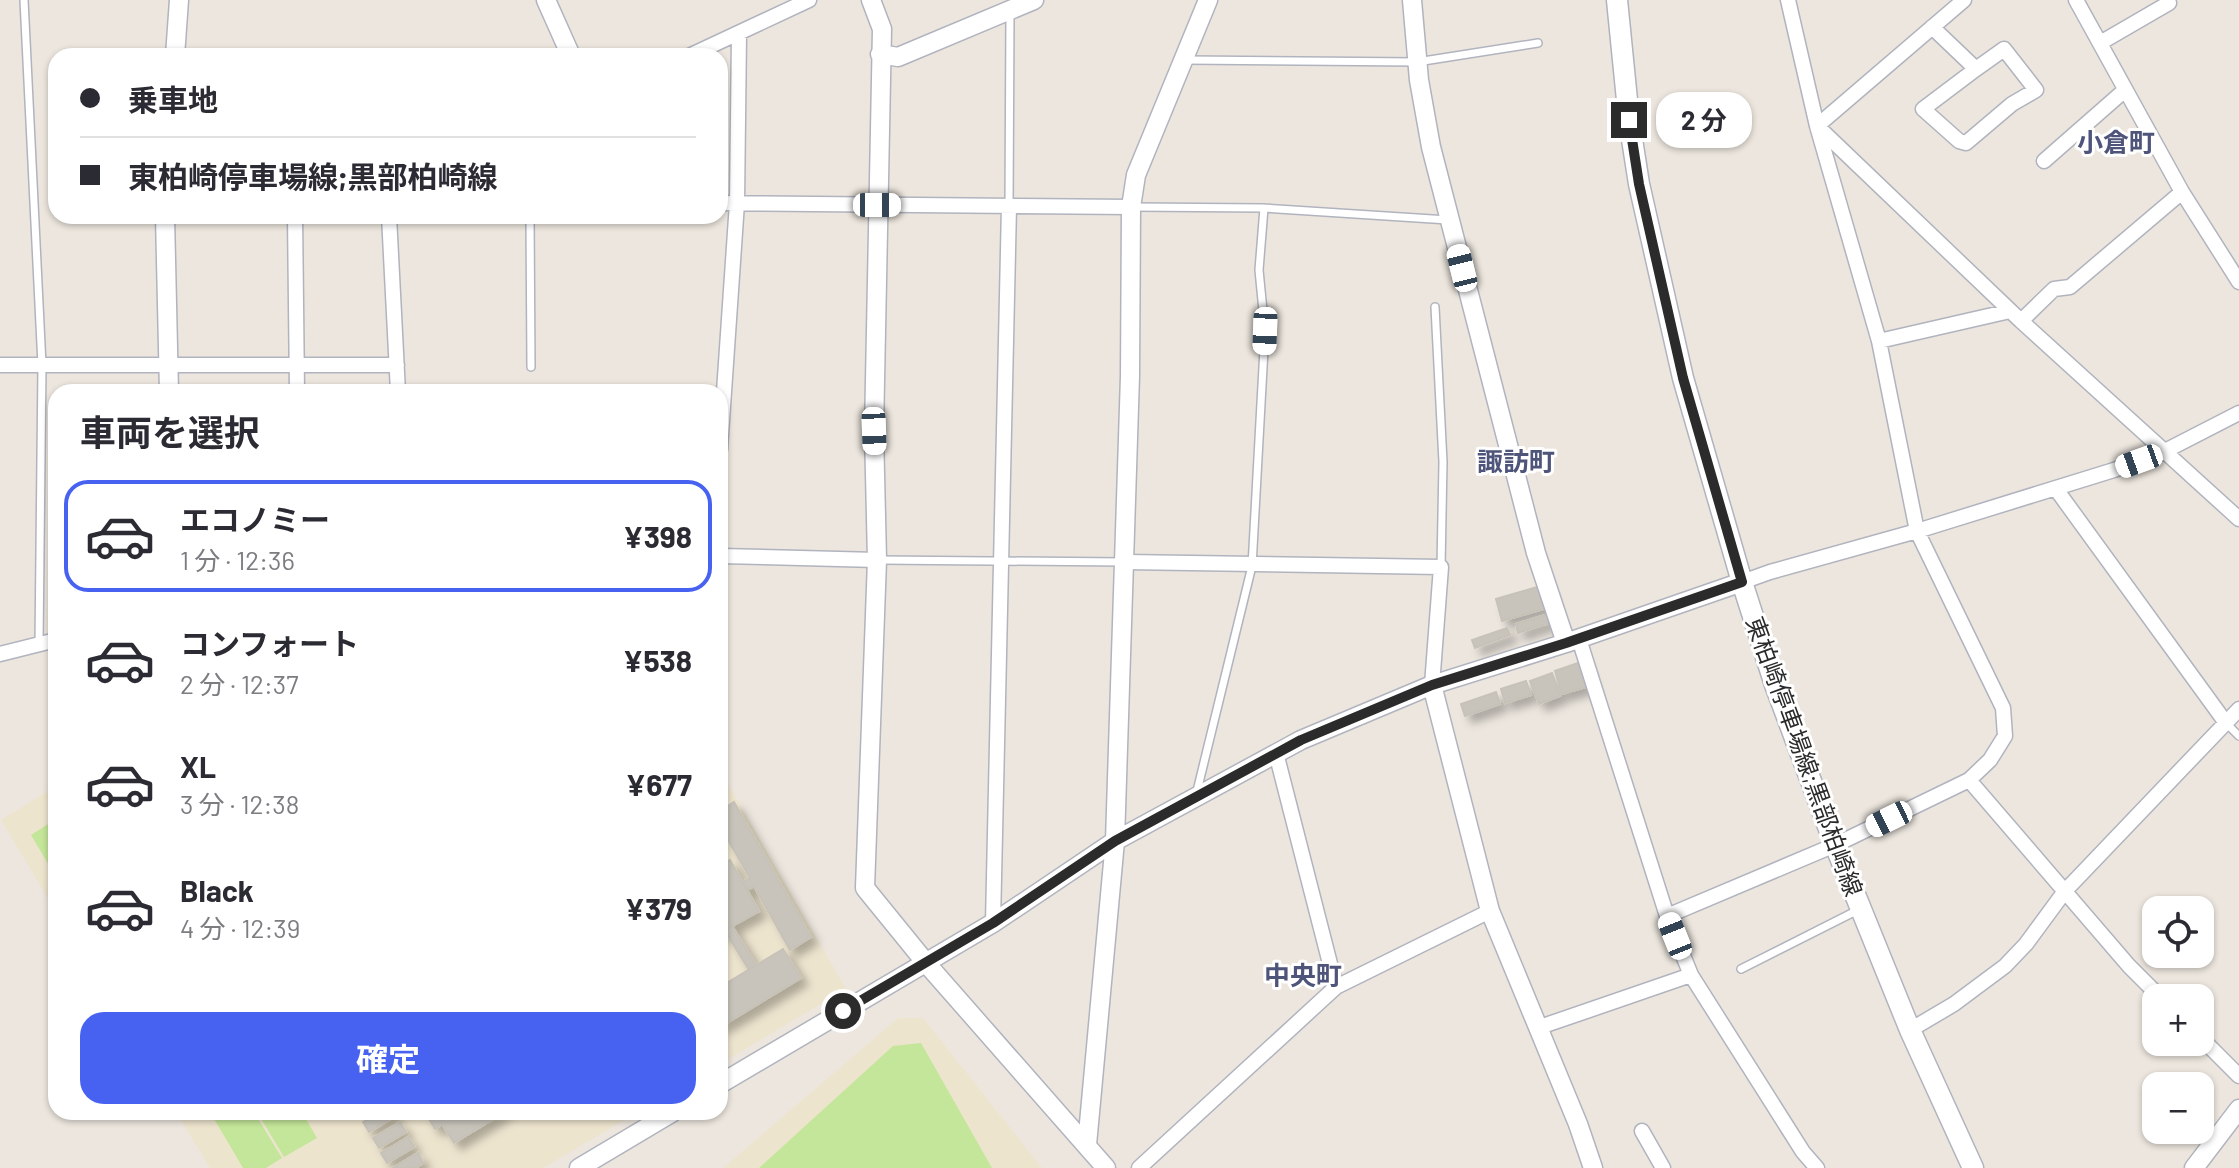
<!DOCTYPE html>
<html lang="ja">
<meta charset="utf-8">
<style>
:root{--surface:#fff;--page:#f7f7f7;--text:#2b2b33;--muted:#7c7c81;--line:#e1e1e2;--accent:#4762f0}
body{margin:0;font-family:Barlow,"Noto Sans JP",sans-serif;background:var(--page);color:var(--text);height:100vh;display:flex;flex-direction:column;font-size:30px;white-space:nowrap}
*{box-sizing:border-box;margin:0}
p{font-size:26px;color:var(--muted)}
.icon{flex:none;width:44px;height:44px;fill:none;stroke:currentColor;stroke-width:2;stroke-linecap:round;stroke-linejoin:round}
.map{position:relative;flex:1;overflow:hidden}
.side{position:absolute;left:48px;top:384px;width:680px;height:736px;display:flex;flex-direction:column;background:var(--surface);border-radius:24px;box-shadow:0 2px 6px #0004}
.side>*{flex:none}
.banner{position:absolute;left:48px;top:48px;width:680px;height:176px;border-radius:24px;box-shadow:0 2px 6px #0004;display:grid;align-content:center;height:176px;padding:0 32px;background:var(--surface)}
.fabs{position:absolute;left:2142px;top:896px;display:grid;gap:16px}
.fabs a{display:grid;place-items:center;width:72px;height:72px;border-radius:16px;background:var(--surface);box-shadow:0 2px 6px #0004;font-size:40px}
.end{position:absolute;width:36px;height:36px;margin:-18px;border:10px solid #2b2b2b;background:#fff;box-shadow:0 0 0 4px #fff}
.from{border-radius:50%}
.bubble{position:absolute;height:56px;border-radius:24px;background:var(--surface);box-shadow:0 2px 6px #0004;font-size:26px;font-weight:700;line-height:56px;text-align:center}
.car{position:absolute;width:24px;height:48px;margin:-24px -12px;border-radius:10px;box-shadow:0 0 6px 2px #0007;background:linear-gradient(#fff 24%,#345 0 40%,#fff 0 76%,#345 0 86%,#fff 0)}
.banner b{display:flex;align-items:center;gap:28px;height:76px;font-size:30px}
.banner b+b{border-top:2px solid var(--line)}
.banner i{width:20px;height:20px;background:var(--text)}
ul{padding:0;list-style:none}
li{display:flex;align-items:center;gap:24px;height:112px;margin:0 16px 12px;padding:0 16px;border:4px solid transparent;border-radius:24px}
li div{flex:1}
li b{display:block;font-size:30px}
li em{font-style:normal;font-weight:700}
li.selected{border-color:var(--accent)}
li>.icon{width:72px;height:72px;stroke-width:1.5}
h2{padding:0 32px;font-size:36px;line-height:96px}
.cta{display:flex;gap:16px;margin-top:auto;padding:16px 32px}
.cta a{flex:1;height:92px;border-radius:24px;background:var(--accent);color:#fff;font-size:32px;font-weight:700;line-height:92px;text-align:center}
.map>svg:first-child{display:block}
</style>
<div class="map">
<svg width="2239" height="1168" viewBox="0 0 2239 1168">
<defs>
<filter id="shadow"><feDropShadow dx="7" dy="7" stdDeviation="4" flood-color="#0004"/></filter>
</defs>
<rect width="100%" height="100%" fill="#ece6de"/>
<!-- education -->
<path fill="#ede4ce" d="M 720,770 L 846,989 L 720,1064 Z
M 56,786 L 56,912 L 1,820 Z
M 898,1018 L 923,1018 L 1042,1168 L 723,1168 Z
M 176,1112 L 638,1112 L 543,1168 L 210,1168 Z"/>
<!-- pitch -->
<path fill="#c4e69a" d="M 56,819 L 56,877 L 31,835 Z
M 921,1043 L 992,1168 L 759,1168 L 893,1046 Z
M 210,1112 L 254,1112 L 282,1158 L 266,1168 L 243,1168 Z
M 257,1112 L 302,1112 L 317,1138 L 284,1157 Z"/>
<!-- building -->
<path fill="#c8c4bc" stroke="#c7c2b8" stroke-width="2" filter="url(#shadow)" d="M 1544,585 L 1550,607 L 1502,621 L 1496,599 Z
M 1552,613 L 1554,621 L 1518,633 L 1516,624 Z
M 1507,628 L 1510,635 L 1475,648 L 1472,640 Z
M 1581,662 L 1589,686 L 1562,694 L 1555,671 Z
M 1552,673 L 1560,696 L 1539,704 L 1530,681 Z
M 1526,681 L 1531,695 L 1505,703 L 1501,689 Z
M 1496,692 L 1500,704 L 1465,716 L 1461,704 Z
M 734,802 L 811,937 L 790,950 L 754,886 L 747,890 L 743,882 L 750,878 L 720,826 L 720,811 Z
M 730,860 L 759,911 L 720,933 L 720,866 Z
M 732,926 L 756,965 L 749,970 L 725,931 Z
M 783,949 L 801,978 L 720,1027 L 720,987 Z
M 380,1112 L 394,1112 L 396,1116 L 369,1132 L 363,1122 Z
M 425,1112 L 505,1112 L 454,1143 L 442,1124 L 435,1129 Z
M 400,1122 L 406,1132 L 379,1148 L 373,1138 Z
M 408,1137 L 414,1147 L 387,1163 L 381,1153 Z
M 418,1153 L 423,1163 L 415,1168 L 393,1168 Z"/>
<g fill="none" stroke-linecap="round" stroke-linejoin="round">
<!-- service casing -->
<g stroke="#b1b4be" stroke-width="10">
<path id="service" d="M 24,0 L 42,365 L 39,645
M 1186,60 L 1417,62 L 1538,43
M 1009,206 L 1010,13
M 1133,207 L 1264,208 L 1448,220
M 530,216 L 531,367
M 1435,307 L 1443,462 L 1441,567
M 879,560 L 1123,562
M 2226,723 L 2239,736
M 1197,791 L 1252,566 L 1265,331 L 1259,270 L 1264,208
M 1741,969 L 1860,909"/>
</g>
<!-- minor casing -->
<g stroke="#b1b4be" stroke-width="17">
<path id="minor" d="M 1964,0 L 1817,126 L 2021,321 L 2239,519
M 2076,0 L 2182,192 L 2239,282
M 1932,27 L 1976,69 L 1923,109 L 1959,141 L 1966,143 L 2012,104 L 2036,90 L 2004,49 L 1976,69
M 2100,43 L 2169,3
M 689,56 L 809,0
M 2044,161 L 2125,90
M 720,203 L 1131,207
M 295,216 L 297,392
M 389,216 L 398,392
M 2021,321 L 2054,289 L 2070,287 L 2182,192
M 1879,341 L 2010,311
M 0,365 L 397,365
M 720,450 L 737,203 L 739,35
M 2056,489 L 2226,723
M 720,556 L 877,560
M 1125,562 L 1441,567 L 1432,685
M 1742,582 L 1770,572 L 1917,531 L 2114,470 L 2163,452 L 2239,413
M 0,654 L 56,640
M 1276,753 L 1336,987
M 1969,780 L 2129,966 L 2161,998
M 1667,916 L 1835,845 L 1969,780 L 1990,760 L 2005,736 L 2003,708 L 1917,531 L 1879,341 L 1817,126 L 1788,0
M 993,923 L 1009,206
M 1691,975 L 1803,1152 L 1817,1168
M 1537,1028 L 1691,975 L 1667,916 L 1579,639
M 1910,1030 L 1954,1004 L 2005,966 L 2026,944 L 2065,891 L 2239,709
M 2200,1037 L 2239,1076
M 1642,1131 L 1663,1168
M 1139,1168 L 1336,987 L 1490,911"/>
</g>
<!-- tertiary casing -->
<g stroke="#b1b4be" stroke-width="21">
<path id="tertiary" d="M 546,0 L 571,56
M 871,0 L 882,29 L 874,431 L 877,560 L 865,888 L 926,963 L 1106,1168
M 1412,0 L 1419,80 L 1431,147 L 1536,553 L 1566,643
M 880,54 L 898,57 L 1034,0
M 175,56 L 179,0
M 165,216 L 169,392
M 1432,685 L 1490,911 L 1578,1124 L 1593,1168
M 720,1084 L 993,923 L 1115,841 L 1301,740 L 1432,685 L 1566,643 L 1742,582
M 1087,1145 L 1115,841 L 1130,376 L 1131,207 L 1136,175 L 1208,0
M 579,1168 L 673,1112
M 2194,1168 L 2239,1109"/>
</g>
<!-- secondary casing -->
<g stroke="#b1b4be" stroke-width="23">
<path id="secondary" d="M 1617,0 L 1629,120 L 1639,184 L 1683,378 L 1742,582 L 1775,685 L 1835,845 L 1910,1030 L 1973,1168"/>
</g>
<!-- service -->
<use href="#service" stroke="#fff" stroke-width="7"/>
<!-- minor -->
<use href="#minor" stroke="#fff" stroke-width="14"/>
<!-- tertiary -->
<use href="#tertiary" stroke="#fff" stroke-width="18"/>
<!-- secondary -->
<use href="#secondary" stroke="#fff" stroke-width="20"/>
</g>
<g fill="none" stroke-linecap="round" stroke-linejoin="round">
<!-- route -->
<path stroke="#2b2b2b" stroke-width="10" d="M 843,1011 L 993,923 L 1115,841 L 1301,740 L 1432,685 L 1566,643 L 1742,582 L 1683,378 L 1639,184 L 1629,120"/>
</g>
<g text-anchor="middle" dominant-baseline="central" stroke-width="6" stroke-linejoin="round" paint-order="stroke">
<!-- street labels -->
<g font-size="24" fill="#2b2b2b" stroke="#fff">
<text transform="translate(1805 756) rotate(70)">東柏崎停車場線;黒部柏崎線</text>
</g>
<!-- neighbourhood labels -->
<g font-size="26" font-weight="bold" fill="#4e547a" stroke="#fff">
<text x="2116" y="141">小倉町</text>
<text x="1516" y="460">諏訪町</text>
<text x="1303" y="974">中央町</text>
</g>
</g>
</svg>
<div class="fabs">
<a><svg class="icon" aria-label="locate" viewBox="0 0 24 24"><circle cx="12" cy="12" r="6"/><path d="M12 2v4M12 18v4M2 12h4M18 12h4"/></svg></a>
<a>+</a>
<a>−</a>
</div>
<i class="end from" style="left:843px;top:1011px"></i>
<i class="end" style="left:1629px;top:120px"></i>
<div class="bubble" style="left:1656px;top:92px;width:96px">2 分</div>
<i class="car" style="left:877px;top:205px;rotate:90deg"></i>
<i class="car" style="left:1462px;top:268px;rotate:346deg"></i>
<i class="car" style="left:1265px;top:331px;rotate:182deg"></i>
<i class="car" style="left:874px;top:431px;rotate:178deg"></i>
<i class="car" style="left:2139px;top:461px;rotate:250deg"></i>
<i class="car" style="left:1889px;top:819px;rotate:244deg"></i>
<i class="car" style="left:1675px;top:936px;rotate:338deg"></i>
<div class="banner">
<b><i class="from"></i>乗車地</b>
<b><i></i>東柏崎停車場線;黒部柏崎線</b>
</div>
<section class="side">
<h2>車両を選択</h2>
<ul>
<li class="selected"><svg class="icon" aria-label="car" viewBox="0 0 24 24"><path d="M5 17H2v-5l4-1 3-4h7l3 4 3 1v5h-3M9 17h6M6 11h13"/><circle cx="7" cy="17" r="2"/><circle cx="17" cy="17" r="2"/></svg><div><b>エコノミー</b><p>1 分 · 12:36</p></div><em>¥398</em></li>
<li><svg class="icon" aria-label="car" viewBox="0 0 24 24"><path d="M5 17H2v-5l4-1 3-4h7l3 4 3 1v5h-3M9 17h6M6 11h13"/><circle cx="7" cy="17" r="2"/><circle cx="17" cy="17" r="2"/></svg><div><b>コンフォート</b><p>2 分 · 12:37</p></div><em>¥538</em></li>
<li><svg class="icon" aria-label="car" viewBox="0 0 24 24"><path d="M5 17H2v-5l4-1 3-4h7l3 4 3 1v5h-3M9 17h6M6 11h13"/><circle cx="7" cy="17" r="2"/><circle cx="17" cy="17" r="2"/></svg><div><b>XL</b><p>3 分 · 12:38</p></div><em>¥677</em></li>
<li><svg class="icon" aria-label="car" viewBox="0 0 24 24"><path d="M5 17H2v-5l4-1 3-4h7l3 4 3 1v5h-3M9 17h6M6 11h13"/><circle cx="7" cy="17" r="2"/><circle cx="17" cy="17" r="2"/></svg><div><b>Black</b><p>4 分 · 12:39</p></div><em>¥379</em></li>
</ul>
<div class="cta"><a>確定</a></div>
</section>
</div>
